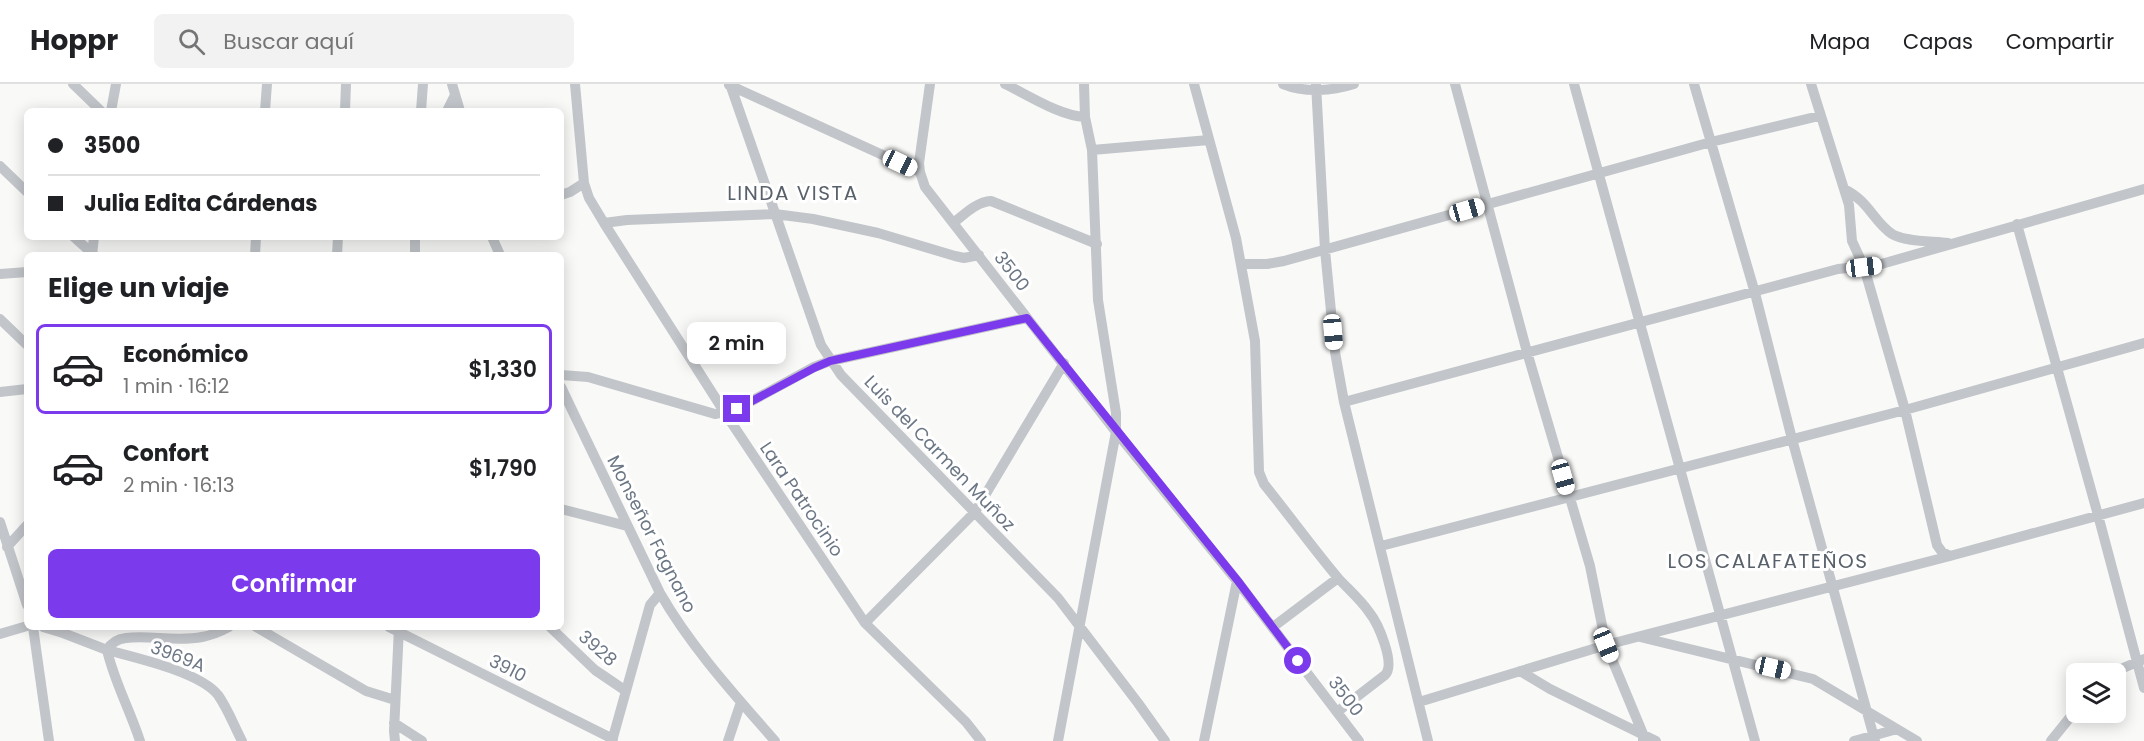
<!DOCTYPE html>
<html lang="es">
<meta charset="utf-8">
<style>
:root{--surface:#fff;--page:#f2f2f2;--text:#202124;--muted:#757577;--line:#e0e0e0;--accent:#7c3aed}
body{margin:0;font-family:Poppins,sans-serif;background:var(--page);color:var(--text);height:100vh;display:flex;flex-direction:column;font-size:22px;white-space:nowrap}
*{box-sizing:border-box;margin:0}
p{font-size:20px;color:var(--muted)}
.icon{flex:none;width:33px;height:33px;fill:none;stroke:currentColor;stroke-width:2;stroke-linecap:round;stroke-linejoin:round}
.map{position:relative;flex:1;overflow:hidden}
.details{position:absolute;left:24px;top:168px;width:540px;height:378px;display:flex;flex-direction:column;background:var(--surface);border-radius:9px;box-shadow:0 3px 15px #0003}
.details>*{flex:none}
.hud{position:absolute;left:24px;top:24px;width:540px;height:132px;border-radius:9px;box-shadow:0 3px 15px #0003;display:grid;align-content:center;height:132px;padding:0 24px;background:var(--surface)}
.controls{position:absolute;left:2066px;top:579px;display:grid;gap:12px}
.controls a{display:grid;place-items:center;width:60px;height:60px;border-radius:9px;background:var(--surface);box-shadow:0 3px 15px #0003;font-size:30px}
.end{position:absolute;width:27px;height:27px;margin:-14px;border:8px solid #7c3aed;background:#fff;box-shadow:0 0 0 3px #fff}
.from{border-radius:50%}
.bubble{position:absolute;height:42px;border-radius:9px;background:var(--surface);box-shadow:0 3px 15px #0003;font-size:20px;font-weight:600;line-height:42px;text-align:center}
.car{position:absolute;width:18px;height:36px;margin:-18px -9px;border-radius:8px;box-shadow:0 0 4px 2px #0007;background:linear-gradient(#fff 24%,#345 0 40%,#fff 0 76%,#345 0 86%,#fff 0)}
.hud b{display:flex;align-items:center;gap:21px;height:57px;font-size:22px}
.hud b+b{border-top:2px solid var(--line)}
.hud i{width:15px;height:15px;background:var(--text)}
ul{padding:0;list-style:none}
li{display:flex;align-items:center;gap:18px;height:90px;margin:0 12px 9px;padding:0 12px;border:3px solid transparent;border-radius:9px}
li div{flex:1}
li b{display:block;font-size:22px}
li em{font-style:normal;font-weight:600}
li.selected{border-color:var(--accent)}
li>.icon{width:54px;height:54px;stroke-width:1.5}
h2{padding:0 24px;font-size:27px;line-height:72px}
.cta{display:flex;gap:12px;margin-top:auto;padding:12px 24px}
.cta a{flex:1;height:69px;border-radius:9px;background:var(--accent);color:#fff;font-size:24px;font-weight:600;line-height:69px;text-align:center}
header{display:flex;align-items:center;gap:36px;box-sizing:border-box;height:84px;padding:0 30px;background:var(--surface);border-bottom:2px solid var(--line)}
header strong{font-size:28px}
nav{display:flex;gap:33px;margin-inline-start:auto;font-size:21px}
.search{width:420px;height:54px;background:var(--page);display:flex;align-items:center;gap:15px;box-sizing:border-box;padding:0 21px;border-radius:9px;color:var(--muted);font-size:22px}
.map>svg:first-child{display:block}
</style>
<header>
<strong>Hoppr</strong>
<div class="search"><svg class="icon" aria-label="search" viewBox="0 0 24 24"><circle cx="10" cy="10" r="6"/><path d="M15 15l6 6"/></svg>Buscar aquí</div>
<nav><a>Mapa</a><a>Capas</a><a>Compartir</a></nav>
</header>
<div class="map">
<svg width="2144" height="657" viewBox="0 0 2144 657">
<rect width="100%" height="100%" fill="#f9f9f8"/>
<g fill="none" stroke-linecap="round" stroke-linejoin="round">
<!-- minor -->
<path stroke="#c2c5c9" stroke-width="10" d="M 73,0 L 101,27
M 452,0 L 460,27
M 575,0 L 584,99 L 589,114 L 604,139 L 725,329 L 865,539 L 966,638 L 981,657
M 730,0 L 821,261 L 841,291 L 1058,514 L 1138,619 L 1165,657
M 930,0 L 919,79 L 920,88 L 925,103 L 1116,348 L 1237,497 L 1359,657
M 1005,0 C 1028,11 1060,32 1085,33
M 1194,0 L 1236,154 L 1255,257 L 1259,388 L 1264,400 C 1289,431 1312,463 1338,494 C 1348,505 1360,515 1369,528 C 1378,539 1396,580 1385,591 L 1337,628
M 1283,0 C 1305,9 1332,7 1354,0
M 1316,0 L 1325,166 L 1335,268 L 1344,318 L 1428,657
M 1455,0 L 1527,268 L 1590,482 L 1606,561 L 1643,650 L 1643,657
M 1574,0 L 1755,657
M 1694,0 L 1755,209 L 1792,355 L 1875,657
M 1811,0 L 1849,121 L 1852,157 L 1864,183 L 1905,326 L 1937,461 L 1942,468 L 1950,472
M 729,1 L 920,88
M 111,27 L 116,0
M 265,27 L 267,0
M 345,27 L 346,0
M 421,27 L 423,0
M 447,27 L 455,11
M 1092,66 L 1209,56
M 0,82 L 27,108
M 1844,105 C 1869,117 1873,137 1892,150 C 1905,158 1933,157 1948,159
M 561,111 L 570,108 L 584,99
M 604,139 L 627,136 L 775,130 L 813,135 L 878,149 L 955,172 L 964,174 L 979,171
M 953,139 C 965,130 976,118 991,117 L 1097,160
M 2017,140 L 2098,431 L 2144,604
M 74,153 L 94,171
M 492,153 L 500,171
M 92,171 L 94,153
M 255,171 L 256,153
M 337,171 L 338,153
M 415,171 L 415,153
M 1241,180 L 1267,180 L 1284,177 L 1711,58 L 1819,32
M 0,190 L 27,188
M 0,235 L 27,261
M 561,291 L 588,293 L 715,330 L 737,325 L 814,283 L 830,277 L 1027,234
M 561,303 L 660,509 C 691,563 734,610 775,657
M 0,308 L 27,305
M 1344,318 L 1838,185 L 1878,181 L 2144,105
M 561,425 L 627,442
M 0,438 L 27,521
M 1381,462 L 1905,326 L 2144,259
M 7,463 L 27,441
M 865,539 L 975,428 L 1064,279
M 33,543 L 49,657
M 43,543 L 63,549 L 107,566 C 111,559 117,555 126,554 C 149,551 177,558 202,553 C 212,551 220,548 229,543
M 256,543 L 366,607 L 395,616
M 389,543 L 613,655
M 550,543 L 595,586 L 626,607
M 1273,543 L 1338,494
M 0,550 L 27,542
M 1640,553 L 1813,595 L 1917,657
M 1520,587 L 1550,605 L 1656,657
M 2109,590 L 2144,575
M 1419,618 L 1606,561 L 1950,472 L 2144,419
M 394,639 L 422,657
M 140,657 C 130,626 114,597 107,566 C 136,574 200,588 218,611 C 228,625 234,642 242,657
M 395,657 L 394,647 L 399,544
M 612,657 L 650,521 L 660,509
M 728,657 L 741,618
M 1058,657 L 1116,348 L 1116,329 L 1098,216 L 1092,66 L 1085,33 L 1084,0
M 1204,657 L 1237,497
M 1854,657 L 1897,645
M 2051,657 L 2076,626"/>
</g>
<g fill="none" stroke-linecap="round" stroke-linejoin="round">
<!-- route -->
<path stroke="#7c3aed" stroke-width="8" d="M 737,325 L 814,284 L 830,277 L 1027,234 L 1238,497 L 1298,577"/>
</g>
<g text-anchor="middle" dominant-baseline="central" stroke-width="6" stroke-linejoin="round" paint-order="stroke">
<!-- street labels -->
<g font-size="18" fill="#6c7785" stroke="#fff">
<text transform="translate(1012 187) rotate(52)">3500</text>
<text transform="translate(940 369) rotate(46)">Luis del Carmen Muñoz</text>
<text transform="translate(802 415) rotate(56)">Lara Patrocinio</text>
<text transform="translate(652 450) rotate(63)">Monseñor Fagnano</text>
<text transform="translate(598 564) rotate(41)">3928</text>
<text transform="translate(178 572) rotate(21)">3969A</text>
<text transform="translate(508 584) rotate(27)">3910</text>
<text transform="translate(1346 612) rotate(53)">3500</text>
</g>
<!-- neighbourhood labels -->
<g font-size="20" letter-spacing="1.5" fill="#59616b" stroke="#fff">
<text x="793" y="109">LINDA VISTA</text>
<text x="1768" y="477">LOS CALAFATEÑOS</text>
</g>
</g>
</svg>
<div class="controls">
<a><svg class="icon" aria-label="layers" viewBox="0 0 24 24"><path d="M12 4l9 5-9 5-9-5zM3 14l9 5 9-5"/></svg></a>
</div>
<i class="end from" style="left:1298px;top:577px"></i>
<i class="end" style="left:737px;top:325px"></i>
<div class="bubble" style="left:687px;top:238px;width:99px">2 min</div>
<i class="car" style="left:900px;top:79px;rotate:115deg"></i>
<i class="car" style="left:1467px;top:126px;rotate:74deg"></i>
<i class="car" style="left:1864px;top:183px;rotate:83deg"></i>
<i class="car" style="left:1333px;top:248px;rotate:175deg"></i>
<i class="car" style="left:1563px;top:393px;rotate:164deg"></i>
<i class="car" style="left:1606px;top:561px;rotate:158deg"></i>
<i class="car" style="left:1773px;top:584px;rotate:103deg"></i>
<div class="hud">
<b><i class="from"></i>3500</b>
<b><i></i>Julia Edita Cárdenas</b>
</div>
<section class="details">
<h2>Elige un viaje</h2>
<ul>
<li class="selected"><svg class="icon" aria-label="car" viewBox="0 0 24 24"><path d="M5 17H2v-5l4-1 3-4h7l3 4 3 1v5h-3M9 17h6M6 11h13"/><circle cx="7" cy="17" r="2"/><circle cx="17" cy="17" r="2"/></svg><div><b>Económico</b><p>1 min · 16:12</p></div><em>$1,330</em></li>
<li><svg class="icon" aria-label="car" viewBox="0 0 24 24"><path d="M5 17H2v-5l4-1 3-4h7l3 4 3 1v5h-3M9 17h6M6 11h13"/><circle cx="7" cy="17" r="2"/><circle cx="17" cy="17" r="2"/></svg><div><b>Confort</b><p>2 min · 16:13</p></div><em>$1,790</em></li>
</ul>
<div class="cta"><a>Confirmar</a></div>
</section>
</div>
